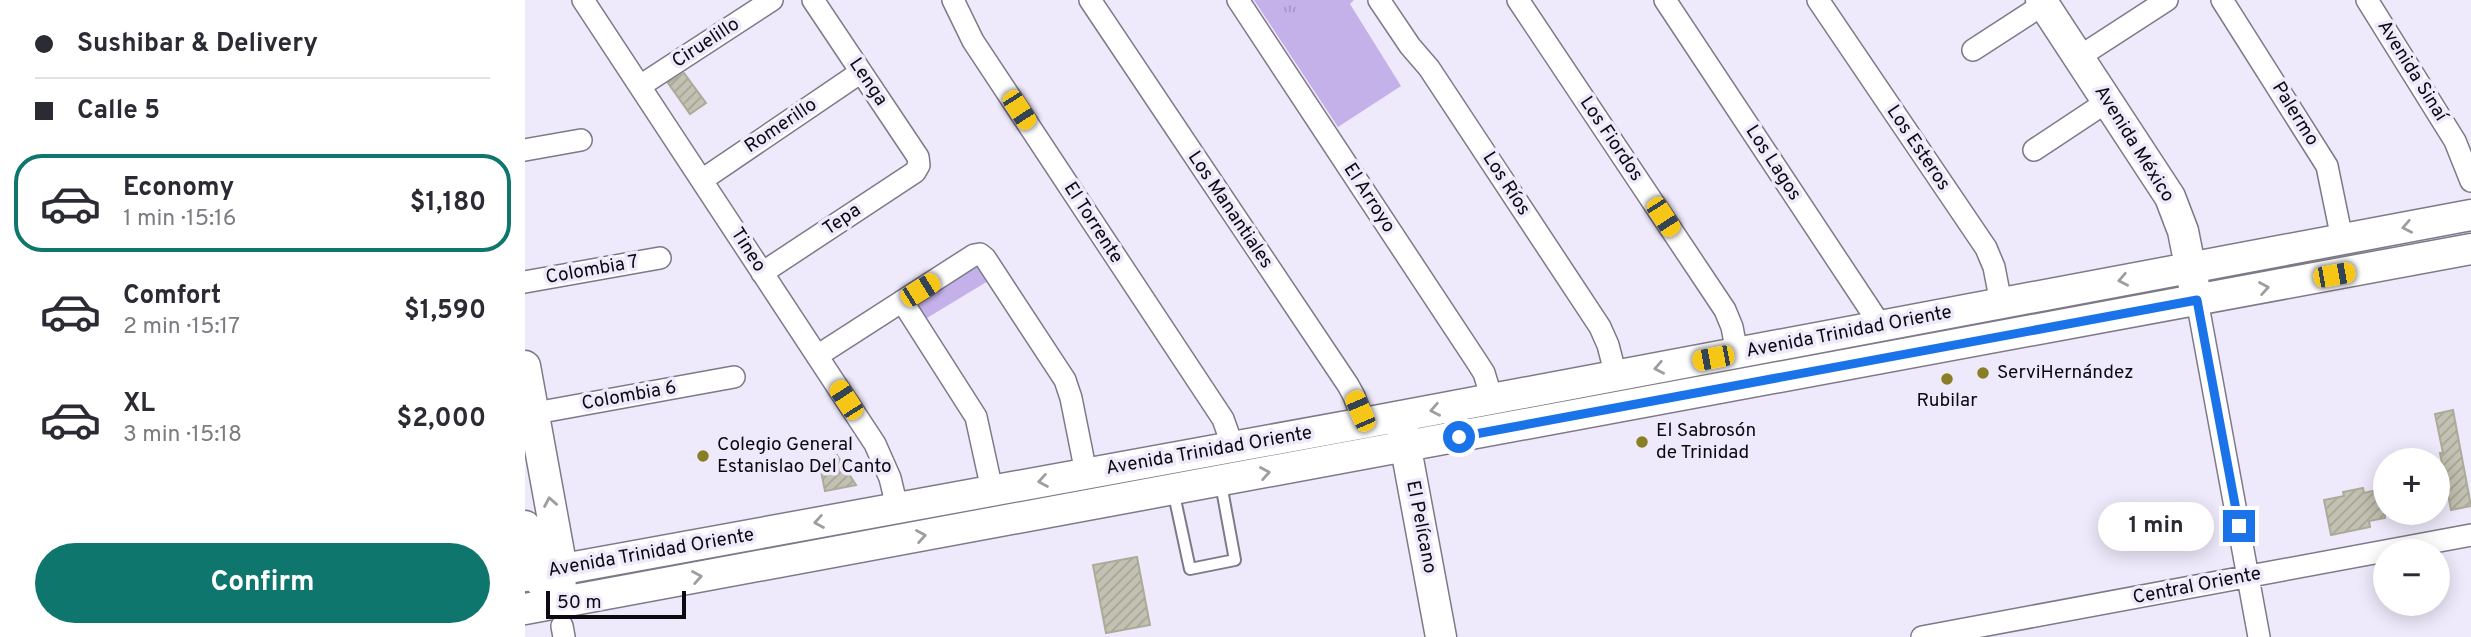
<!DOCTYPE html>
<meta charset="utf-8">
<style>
:root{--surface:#fff;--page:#f7f7f7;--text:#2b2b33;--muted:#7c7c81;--line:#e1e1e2;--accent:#0f766e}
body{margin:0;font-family:Overpass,sans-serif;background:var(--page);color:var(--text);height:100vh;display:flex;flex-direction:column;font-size:26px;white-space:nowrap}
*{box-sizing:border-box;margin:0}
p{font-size:23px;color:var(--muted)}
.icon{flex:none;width:38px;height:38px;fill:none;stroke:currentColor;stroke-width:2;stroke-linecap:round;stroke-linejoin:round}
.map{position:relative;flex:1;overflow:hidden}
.drawer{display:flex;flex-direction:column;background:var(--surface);width:525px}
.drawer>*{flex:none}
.top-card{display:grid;align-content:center;height:154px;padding:0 35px;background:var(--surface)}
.controls{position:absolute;left:1848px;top:448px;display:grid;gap:14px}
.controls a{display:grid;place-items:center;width:77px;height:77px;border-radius:50%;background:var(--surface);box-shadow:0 4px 18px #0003;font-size:35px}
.scale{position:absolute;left:21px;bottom:18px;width:140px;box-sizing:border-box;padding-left:7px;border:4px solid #0c0a10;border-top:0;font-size:19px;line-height:24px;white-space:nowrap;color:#0c0a10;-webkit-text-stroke:5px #efeafb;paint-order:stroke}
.end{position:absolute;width:32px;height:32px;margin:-16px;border:9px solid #1a73e8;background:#fff;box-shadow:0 0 0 4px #fff}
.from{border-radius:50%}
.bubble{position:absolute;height:49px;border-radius:24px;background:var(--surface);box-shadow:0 4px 18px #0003;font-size:23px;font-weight:700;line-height:49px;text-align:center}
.car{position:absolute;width:21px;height:42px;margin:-21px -10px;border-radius:9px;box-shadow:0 0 5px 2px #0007;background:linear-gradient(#f5c518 24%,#345 0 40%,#f5c518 0 76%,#345 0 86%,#f5c518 0)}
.top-card b{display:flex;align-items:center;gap:24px;height:66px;font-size:26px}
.top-card b+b{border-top:2px solid var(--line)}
.top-card i{width:18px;height:18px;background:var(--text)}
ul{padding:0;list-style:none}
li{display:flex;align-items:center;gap:21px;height:98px;margin:0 14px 10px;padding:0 21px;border:4px solid transparent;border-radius:28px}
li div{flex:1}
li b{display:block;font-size:26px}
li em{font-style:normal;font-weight:700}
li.active{border-color:var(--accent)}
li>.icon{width:63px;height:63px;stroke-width:1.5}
.cta{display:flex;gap:14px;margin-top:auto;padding:14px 35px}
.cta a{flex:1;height:80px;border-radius:42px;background:var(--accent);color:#fff;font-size:28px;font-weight:700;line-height:80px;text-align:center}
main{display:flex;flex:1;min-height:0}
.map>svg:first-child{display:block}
</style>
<main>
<section class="drawer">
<div class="top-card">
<b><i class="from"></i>Sushibar &amp; Delivery</b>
<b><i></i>Calle 5</b>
</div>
<ul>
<li class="active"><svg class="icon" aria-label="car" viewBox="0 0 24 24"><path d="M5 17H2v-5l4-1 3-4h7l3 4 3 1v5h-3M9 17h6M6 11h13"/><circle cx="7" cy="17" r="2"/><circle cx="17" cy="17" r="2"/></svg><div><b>Economy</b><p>1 min · 15:16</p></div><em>$1,180</em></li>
<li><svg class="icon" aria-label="car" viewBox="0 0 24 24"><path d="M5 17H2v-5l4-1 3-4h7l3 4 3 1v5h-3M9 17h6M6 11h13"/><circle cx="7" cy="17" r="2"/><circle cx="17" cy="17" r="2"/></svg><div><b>Comfort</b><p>2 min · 15:17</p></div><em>$1,590</em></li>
<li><svg class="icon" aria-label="car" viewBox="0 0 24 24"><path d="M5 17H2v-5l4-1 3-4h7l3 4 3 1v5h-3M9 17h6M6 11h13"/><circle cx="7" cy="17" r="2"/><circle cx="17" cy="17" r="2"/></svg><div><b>XL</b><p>3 min · 15:18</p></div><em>$2,000</em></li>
</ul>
<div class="cta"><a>Confirm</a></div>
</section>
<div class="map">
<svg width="1946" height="637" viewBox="0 0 1946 637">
<defs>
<pattern id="park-tufts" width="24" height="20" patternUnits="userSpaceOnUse" patternTransform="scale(1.75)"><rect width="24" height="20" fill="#c4b1ea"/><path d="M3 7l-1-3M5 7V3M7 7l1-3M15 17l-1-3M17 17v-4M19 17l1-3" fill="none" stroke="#a797c8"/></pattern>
<pattern id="building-hatch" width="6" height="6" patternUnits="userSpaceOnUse" patternTransform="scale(1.75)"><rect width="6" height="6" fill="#c3c1b1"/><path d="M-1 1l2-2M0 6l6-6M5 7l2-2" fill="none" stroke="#a6a497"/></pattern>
</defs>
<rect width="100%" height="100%" fill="#efeafb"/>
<!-- grass -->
<path fill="#c4b1ea" d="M 729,0 L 829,0 L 825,4 L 876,86 L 813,127 Z
M 448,261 L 468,278 L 397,321 L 388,305 Z"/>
<!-- park -->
<path fill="url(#park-tufts)" d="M 743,0 L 795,0 L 759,23 Z"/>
<!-- building -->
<path fill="url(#building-hatch)" stroke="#acab9a" stroke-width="2" d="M 159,73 L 181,103 L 165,114 L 143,83 Z
M 1928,410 L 1946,506 L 1926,510 L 1915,453 L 1918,453 L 1910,414 Z
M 312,455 L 331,485 L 300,491 L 295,466 Z
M 1838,488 L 1839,493 L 1860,488 L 1860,518 L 1844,521 L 1845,527 L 1806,535 L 1799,500 L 1819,496 L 1818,492 Z
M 612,557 L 625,625 L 581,633 L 568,565 Z"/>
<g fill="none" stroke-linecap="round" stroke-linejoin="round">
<!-- lane casing -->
<g stroke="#7e7988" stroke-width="14">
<path id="lane" d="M 648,490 L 665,569 L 710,560 L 696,484"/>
</g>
<!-- street casing -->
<g stroke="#7e7988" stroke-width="24">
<path id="street" d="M 58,0 L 350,444 L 365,478 L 372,507
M 428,0 L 448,41 L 698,419 L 708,447
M 565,0 L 823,385 L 829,396 L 839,423
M 713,0 L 952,362 L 959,373 L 967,399
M 854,0 L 885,46 L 904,68 L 1075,327 L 1083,345 L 1091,376
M 993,0 L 1200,310 L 1207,327 L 1212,353
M 1140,0 L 1356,326
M 1293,0 L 1461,248 L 1469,267 L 1476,303
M 1697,0 L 1802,166 L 1817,239
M 1842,0 L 1930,141 L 1946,181
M 1448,50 L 1519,4
M 1554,57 L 1642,0
M 115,86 L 247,0
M 0,150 L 56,140
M 1509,150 L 1583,101
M 177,180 L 336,72
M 237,273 L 390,172 L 394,165 L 393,157 L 288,0
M 0,282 L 135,258
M 1672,300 L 1734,637
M 377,301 L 451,417 L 467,490
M 292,356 L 449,255 L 455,254 L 460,258 L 540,380 L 546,398 L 561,473
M 0,415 L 209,377
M 37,626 L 39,637
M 1397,637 L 1946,535"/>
</g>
<!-- secondary casing -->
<g stroke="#7e7988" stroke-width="33">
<path id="secondary" d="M 1516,0 L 1645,197 L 1658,231 L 1669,286
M 0,366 L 37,569 L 35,589
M 877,427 L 916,637
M 0,526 L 9,574 L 22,589
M 0,576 L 839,423 L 1946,215
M 0,609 L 1946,249"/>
</g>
<!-- lane -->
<use href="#lane" stroke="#fff" stroke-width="10"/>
<!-- street -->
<use href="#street" stroke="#fff" stroke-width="21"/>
<!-- secondary -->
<use href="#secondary" stroke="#fff" stroke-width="30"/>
</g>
<!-- one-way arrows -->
<defs><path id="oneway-chevron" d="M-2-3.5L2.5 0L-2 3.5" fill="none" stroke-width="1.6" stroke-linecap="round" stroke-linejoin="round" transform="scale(1.75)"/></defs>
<g stroke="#9e9d9f">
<use href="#oneway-chevron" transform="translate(1882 227) rotate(169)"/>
<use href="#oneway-chevron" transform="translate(1598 280) rotate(169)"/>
<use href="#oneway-chevron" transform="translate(1739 288) rotate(-10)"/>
<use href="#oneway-chevron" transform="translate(1134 368) rotate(169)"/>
<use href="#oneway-chevron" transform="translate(910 410) rotate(169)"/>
<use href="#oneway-chevron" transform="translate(740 473) rotate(-10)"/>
<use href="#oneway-chevron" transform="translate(518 481) rotate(170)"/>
<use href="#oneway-chevron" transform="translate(25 502) rotate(-100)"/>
<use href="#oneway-chevron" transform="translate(294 522) rotate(170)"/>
<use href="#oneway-chevron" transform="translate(396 536) rotate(-10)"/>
<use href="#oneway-chevron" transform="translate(172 577) rotate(-10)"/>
</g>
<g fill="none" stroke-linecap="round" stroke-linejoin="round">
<!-- route -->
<path stroke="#1a73e8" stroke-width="9" d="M 934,437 L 1672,300 L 1714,526"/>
</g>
<!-- markers -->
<g fill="#887f25" stroke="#efeafb" stroke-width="2.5">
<circle cx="1458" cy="373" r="7"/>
<circle cx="1422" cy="379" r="7"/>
<circle cx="1117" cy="442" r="7"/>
<circle cx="178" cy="456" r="7"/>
</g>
<g text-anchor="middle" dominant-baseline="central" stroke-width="7" stroke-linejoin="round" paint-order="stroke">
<!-- street labels -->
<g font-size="19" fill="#0c0a10" stroke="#efeafb">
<text transform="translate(181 43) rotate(-33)">Ciruelillo</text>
<text transform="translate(1887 71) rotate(58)">Avenida Sinaí</text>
<text transform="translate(343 82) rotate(56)">Lenga</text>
<text transform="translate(1770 114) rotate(58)">Palermo</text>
<text transform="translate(256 126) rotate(-34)">Romerillo</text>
<text transform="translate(1086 139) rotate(56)">Los Fiordos</text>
<text transform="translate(1609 144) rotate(58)">Avenida México</text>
<text transform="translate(1393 148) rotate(56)">Los Esteros</text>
<text transform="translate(1248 163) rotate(57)">Los Lagos</text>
<text transform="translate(981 184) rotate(57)">Los Ríos</text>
<text transform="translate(844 198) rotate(57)">El Arroyo</text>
<text transform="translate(705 210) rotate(56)">Los Manantiales</text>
<text transform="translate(317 220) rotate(-34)">Tepa</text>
<text transform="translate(568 223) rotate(57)">El Torrente</text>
<text transform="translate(223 250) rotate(57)">Tineo</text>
<text transform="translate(67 270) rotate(-10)">Colombia 7</text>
<text transform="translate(1324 332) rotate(-11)">Avenida Trinidad Oriente</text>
<text transform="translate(104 396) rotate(-10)">Colombia 6</text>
<text transform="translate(684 451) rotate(-10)">Avenida Trinidad Oriente</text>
<text transform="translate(896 527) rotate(79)">El Pelícano</text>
<text transform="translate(126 553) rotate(-10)">Avenida Trinidad Oriente</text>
<text transform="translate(1672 586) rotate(-11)">Central Oriente</text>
</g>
<!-- poi labels -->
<g font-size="19" fill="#0c0a10" stroke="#efeafb" text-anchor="start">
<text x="1472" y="373">ServiHernández</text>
<text x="1422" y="401" text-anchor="middle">Rubilar</text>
<text x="1131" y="431">El Sabrosón<tspan x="1131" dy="22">de Trinidad</tspan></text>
<text x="192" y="445">Colegio General<tspan x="192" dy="22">Estanislao Del Canto</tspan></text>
</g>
</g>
</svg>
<div class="controls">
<a>+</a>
<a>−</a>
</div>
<div class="scale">50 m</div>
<i class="end from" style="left:934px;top:437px"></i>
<i class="end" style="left:1714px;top:526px"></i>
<div class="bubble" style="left:1573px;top:502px;width:116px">1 min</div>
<i class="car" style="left:494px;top:110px;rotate:147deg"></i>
<i class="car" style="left:1138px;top:217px;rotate:147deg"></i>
<i class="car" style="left:1809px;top:275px;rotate:80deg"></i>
<i class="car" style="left:395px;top:290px;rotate:58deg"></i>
<i class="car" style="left:1188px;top:358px;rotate:259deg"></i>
<i class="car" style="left:321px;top:400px;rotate:327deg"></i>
<i class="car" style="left:835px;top:411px;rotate:337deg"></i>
</div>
</main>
